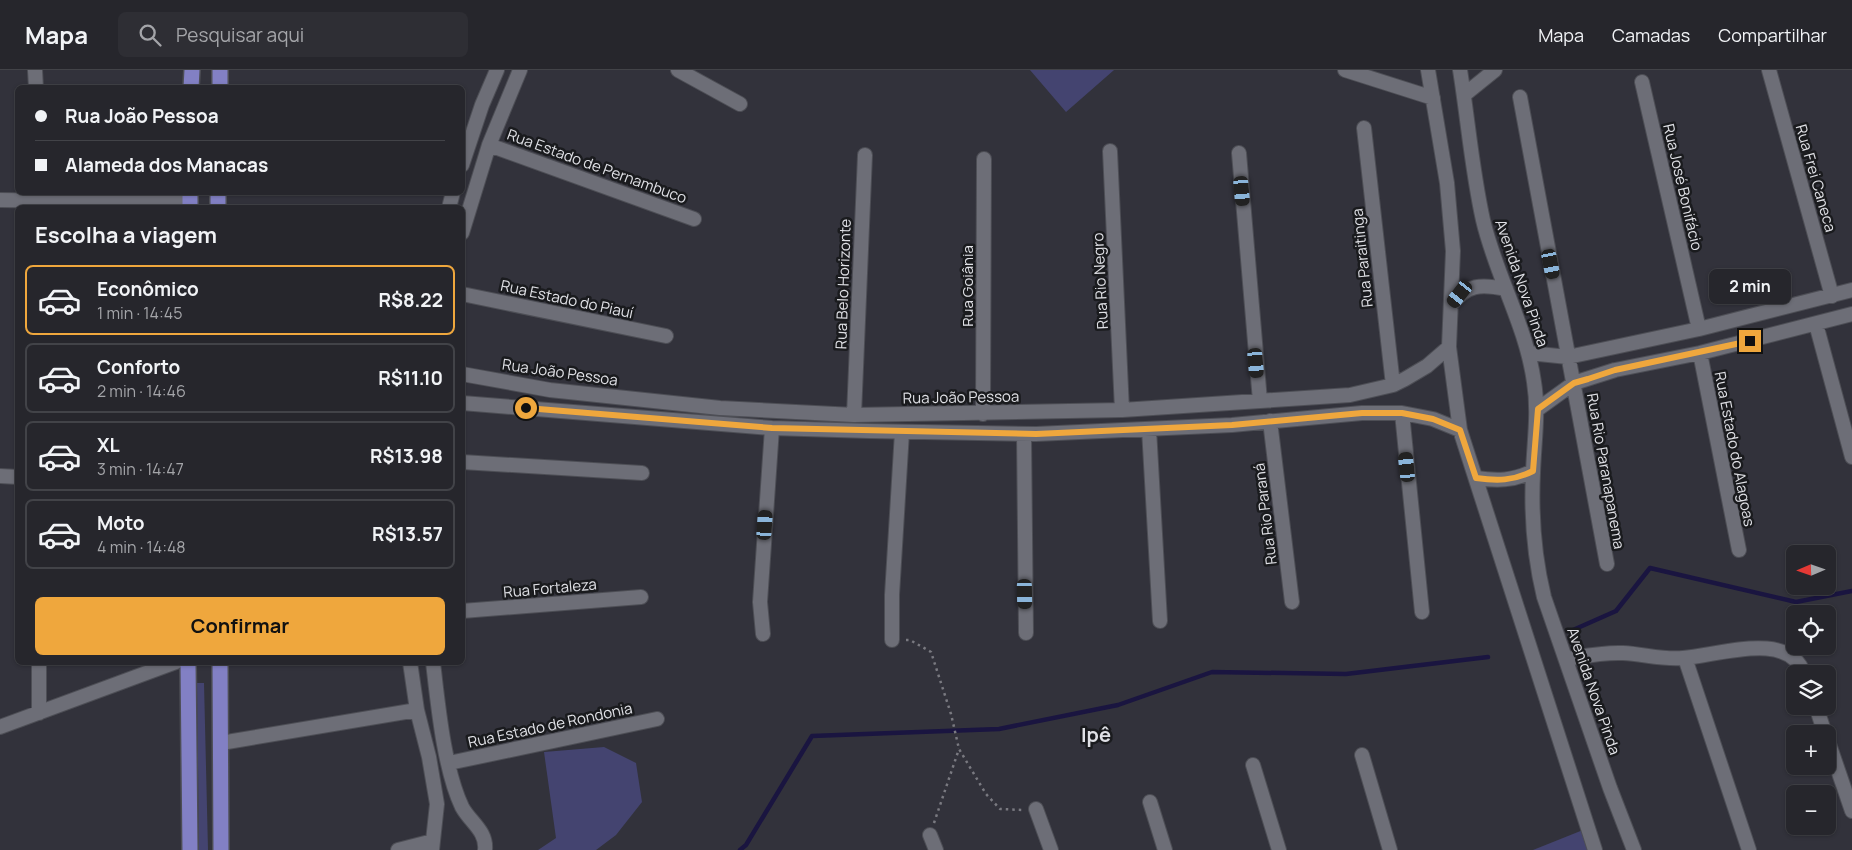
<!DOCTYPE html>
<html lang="pt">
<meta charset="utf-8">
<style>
:root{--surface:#26262c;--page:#2e2e34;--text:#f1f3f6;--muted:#a4a5a9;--line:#424348;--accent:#efa73d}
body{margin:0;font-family:Manrope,sans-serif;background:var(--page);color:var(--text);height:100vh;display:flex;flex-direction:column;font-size:19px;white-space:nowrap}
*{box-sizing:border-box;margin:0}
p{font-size:16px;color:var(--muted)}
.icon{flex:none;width:28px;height:28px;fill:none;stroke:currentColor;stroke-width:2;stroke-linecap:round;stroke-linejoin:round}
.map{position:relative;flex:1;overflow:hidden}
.drawer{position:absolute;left:15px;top:135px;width:450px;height:460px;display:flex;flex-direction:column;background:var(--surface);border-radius:8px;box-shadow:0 1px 4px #0004,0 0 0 1px var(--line)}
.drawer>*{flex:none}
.guide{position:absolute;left:15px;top:15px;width:450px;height:110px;border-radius:8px;box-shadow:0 1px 4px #0004,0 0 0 1px var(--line);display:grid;align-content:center;height:110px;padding:0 20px;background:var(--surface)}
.needle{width:32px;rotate:268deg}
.controls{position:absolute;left:1786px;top:475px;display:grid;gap:10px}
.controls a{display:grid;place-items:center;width:50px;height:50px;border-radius:8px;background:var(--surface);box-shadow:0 1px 4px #0004,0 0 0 1px var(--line);font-size:25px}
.end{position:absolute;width:22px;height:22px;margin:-11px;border:6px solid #efa73d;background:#111;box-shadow:0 0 0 2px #111}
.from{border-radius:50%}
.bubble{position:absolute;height:35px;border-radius:8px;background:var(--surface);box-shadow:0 1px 4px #0004,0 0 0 1px var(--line);font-size:16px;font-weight:700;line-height:35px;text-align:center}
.car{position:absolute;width:15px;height:30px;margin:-15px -8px;border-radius:6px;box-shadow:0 0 4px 1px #0007;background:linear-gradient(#222 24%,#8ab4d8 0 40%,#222 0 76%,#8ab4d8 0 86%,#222 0)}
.guide b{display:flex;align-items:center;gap:18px;height:48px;font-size:19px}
.guide b+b{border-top:1px solid var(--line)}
.guide i{width:12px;height:12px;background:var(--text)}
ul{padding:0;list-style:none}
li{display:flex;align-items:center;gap:15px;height:70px;margin:0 10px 8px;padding:0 10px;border:2px solid var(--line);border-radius:8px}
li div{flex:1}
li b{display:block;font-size:19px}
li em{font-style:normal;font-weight:700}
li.selected{border-color:var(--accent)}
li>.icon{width:45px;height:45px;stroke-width:1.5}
h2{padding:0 20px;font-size:22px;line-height:60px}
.cta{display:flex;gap:10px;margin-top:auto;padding:10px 20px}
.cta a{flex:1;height:58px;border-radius:8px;background:var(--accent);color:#111;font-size:20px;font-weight:700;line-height:58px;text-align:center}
header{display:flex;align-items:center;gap:30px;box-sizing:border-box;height:70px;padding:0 25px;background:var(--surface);border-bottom:1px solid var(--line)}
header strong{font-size:24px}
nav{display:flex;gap:28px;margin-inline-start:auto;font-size:18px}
.search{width:350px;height:45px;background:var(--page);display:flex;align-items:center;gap:12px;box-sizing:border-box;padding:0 18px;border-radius:8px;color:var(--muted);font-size:19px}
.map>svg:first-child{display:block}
</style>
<header>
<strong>Mapa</strong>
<div class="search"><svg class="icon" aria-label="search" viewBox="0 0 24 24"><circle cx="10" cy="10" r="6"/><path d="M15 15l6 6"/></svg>Pesquisar aqui</div>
<nav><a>Mapa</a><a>Camadas</a><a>Compartilhar</a></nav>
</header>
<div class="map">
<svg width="1852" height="780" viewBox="0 0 1852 780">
<rect width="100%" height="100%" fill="#32323b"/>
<!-- green -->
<path fill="#444470" d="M 1030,0 L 1114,0 L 1066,42 Z
M 197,613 L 204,613 L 208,780 L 199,780 Z
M 604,677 L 636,693 L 642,732 L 616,765 L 596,780 L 538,780 L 556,768 L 544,682 Z
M 1583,760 L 1588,780 L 1533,780 Z"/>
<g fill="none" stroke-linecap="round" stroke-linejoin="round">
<!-- stream -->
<path stroke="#1a1540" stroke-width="4.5" d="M 1573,560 L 1616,541 L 1650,498 L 1796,532 L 1852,521
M 740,780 L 746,775 L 812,666 L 999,659 L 1118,635 L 1212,602 L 1346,604 L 1488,587"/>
<!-- minor casing -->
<g stroke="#4d4e55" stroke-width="16">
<path id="minor" d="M 35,0 L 36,18
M 678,0 L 740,34
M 1345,0 L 1433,28
M 1428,0 L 1447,113 L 1453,181 L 1449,277 L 1460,360 L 1595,780
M 1460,0 C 1468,50 1472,101 1483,150 C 1496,206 1526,255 1534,312 C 1539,343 1534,372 1533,403 C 1531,445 1534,486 1544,527 L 1610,718 L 1634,780
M 1769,0 L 1832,226
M 1642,12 L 1699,259
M 1464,25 L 1495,0
M 1520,27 L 1607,494
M 1364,58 L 1393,315
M 489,75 L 694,149
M 1110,81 L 1122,340
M 1239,83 L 1260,331
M 462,95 L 482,35 L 497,0
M 0,130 L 190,133
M 449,138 L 453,122
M 462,163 L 489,75 L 520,0
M 462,224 L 666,266
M 1451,235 C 1467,214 1481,214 1506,219
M 1816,254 L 1852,387
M 1529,283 L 1568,287 L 1699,259 L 1852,220
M 1700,283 L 1739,480
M 462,304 L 550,320 L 720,338 L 854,345 L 1122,340 L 1350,325 L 1393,315 L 1405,309 L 1427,296 L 1449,277
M 462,333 L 772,358 L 869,361 L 1036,364 L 1232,355 L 1362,343 L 1402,343 L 1433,349 L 1460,360
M 1538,339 L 1574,313 L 1615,300 L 1700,283 L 1852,244
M 1402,343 L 1422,542
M 983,344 L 984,89
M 854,345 L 865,85
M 1270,351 L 1292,532
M 1149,359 L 1160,551
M 1024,364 L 1026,563
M 462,392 L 642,403
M 0,406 L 18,407
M 1476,408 C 1497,411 1513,411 1533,401
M 462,541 L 641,527
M 763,564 L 760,532 L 772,358
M 892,570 L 892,525 L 902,362
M 1685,588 L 1749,780
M 1566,589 C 1585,586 1603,582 1623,583 C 1643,584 1663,590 1683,588 C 1717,586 1789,559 1804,604
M 39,592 L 39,643
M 410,592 L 417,640 L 429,687 L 437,734 L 432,780
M 433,592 C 438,635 444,699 462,737 C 470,752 487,761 485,780
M 1816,636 L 1825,664
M 0,657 L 176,592
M 1828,671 L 1852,741
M 221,673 L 417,640
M 1362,685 L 1390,780
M 449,693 L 657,649
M 1253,695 L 1279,780
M 1150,732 L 1165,780
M 1036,739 L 1051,780
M 930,765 L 936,780
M 398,780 L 433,771"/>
</g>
<!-- major casing -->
<g stroke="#4d4e55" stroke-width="18">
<path id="major" d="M 191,18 L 192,0
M 220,18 L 220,0
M 190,122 L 190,138
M 218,122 L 218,138
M 188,592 L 190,780
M 220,592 L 221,780"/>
</g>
<!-- path -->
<path stroke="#7a7a81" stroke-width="2.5" stroke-dasharray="2.5 4" stroke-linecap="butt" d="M 906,570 L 910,570 L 931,582 L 951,644 L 959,679 L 986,724 L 1000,739 L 1023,740
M 934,753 L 959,679"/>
<!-- minor -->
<use href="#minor" stroke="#6d6e77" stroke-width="14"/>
<!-- major -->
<use href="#major" stroke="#8280c4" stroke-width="15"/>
</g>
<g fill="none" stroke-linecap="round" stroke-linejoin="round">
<!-- route -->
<path stroke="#efa73d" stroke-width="6" d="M 526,338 L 772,358 L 1036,364 L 1232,355 L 1362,343 L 1402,343 L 1433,349 L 1460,360 L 1476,408 C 1497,411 1513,411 1533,401 L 1538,339 L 1574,313 L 1588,309 L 1615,300 L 1750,271"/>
</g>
<g text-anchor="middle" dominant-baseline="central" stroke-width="5" stroke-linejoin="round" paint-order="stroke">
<!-- street labels -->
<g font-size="15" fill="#e0e1e6" stroke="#1a1b1e">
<text transform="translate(597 96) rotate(20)">Rua Estado de Pernambuco</text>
<text transform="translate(1816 108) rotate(74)">Rua Frei Caneca</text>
<text transform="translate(1683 117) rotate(77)">Rua José Bonifácio</text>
<text transform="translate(1362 188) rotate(-96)">Rua Paraitinga</text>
<text transform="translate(1100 211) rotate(-93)">Rua Rio Negro</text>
<text transform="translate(1522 213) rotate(71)">Avenida Nova Pinda</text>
<text transform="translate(843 214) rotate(-88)">Rua Belo Horizonte</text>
<text transform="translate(967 216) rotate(-90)">Rua Goiânia</text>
<text transform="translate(567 229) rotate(12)">Rua Estado do Piauí</text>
<text transform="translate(560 302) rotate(8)">Rua João Pessoa</text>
<text transform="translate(961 327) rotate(-1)">Rua João Pessoa</text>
<text transform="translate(1735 379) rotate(79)">Rua Estado do Alagoas</text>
<text transform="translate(1606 401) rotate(80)">Rua Rio Paranapanema</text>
<text transform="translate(1265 444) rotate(-97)">Rua Rio Paraná</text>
<text transform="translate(550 518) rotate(-5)">Rua Fortaleza</text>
<text transform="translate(1594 621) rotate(71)">Avenida Nova Pinda</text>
<text transform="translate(550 655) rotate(-12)">Rua Estado de Rondonia</text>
</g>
<!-- district labels -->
<g font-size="20" font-weight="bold" fill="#e0e1e6" stroke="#1a1b1e">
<text x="1096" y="664">Ipê</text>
</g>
</g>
</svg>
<div class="controls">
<a><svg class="needle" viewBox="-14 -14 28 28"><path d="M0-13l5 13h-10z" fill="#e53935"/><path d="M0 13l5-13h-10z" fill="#a4a5a9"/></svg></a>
<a><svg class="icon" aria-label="locate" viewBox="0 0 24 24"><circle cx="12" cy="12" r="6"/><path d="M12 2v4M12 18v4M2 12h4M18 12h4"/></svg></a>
<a><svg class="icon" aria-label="layers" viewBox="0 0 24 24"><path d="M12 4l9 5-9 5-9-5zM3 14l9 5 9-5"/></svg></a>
<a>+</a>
<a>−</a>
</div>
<i class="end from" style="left:526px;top:338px"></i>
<i class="end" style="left:1750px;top:271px"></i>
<div class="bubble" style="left:1709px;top:199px;width:82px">2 min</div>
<i class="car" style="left:1242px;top:121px;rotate:175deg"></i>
<i class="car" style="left:1551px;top:194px;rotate:169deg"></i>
<i class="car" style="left:1460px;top:224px;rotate:218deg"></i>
<i class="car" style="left:1256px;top:293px;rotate:175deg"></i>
<i class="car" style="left:1407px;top:397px;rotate:354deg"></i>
<i class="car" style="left:765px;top:455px;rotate:4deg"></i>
<i class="car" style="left:1025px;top:524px;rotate:179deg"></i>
<div class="guide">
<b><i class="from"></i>Rua João Pessoa</b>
<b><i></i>Alameda dos Manacas</b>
</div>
<section class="drawer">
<h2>Escolha a viagem</h2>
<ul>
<li class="selected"><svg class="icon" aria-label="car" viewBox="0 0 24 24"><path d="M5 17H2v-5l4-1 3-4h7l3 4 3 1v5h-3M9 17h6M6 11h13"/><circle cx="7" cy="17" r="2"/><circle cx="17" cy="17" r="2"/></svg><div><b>Econômico</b><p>1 min · 14:45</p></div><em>R$8.22</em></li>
<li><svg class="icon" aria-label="car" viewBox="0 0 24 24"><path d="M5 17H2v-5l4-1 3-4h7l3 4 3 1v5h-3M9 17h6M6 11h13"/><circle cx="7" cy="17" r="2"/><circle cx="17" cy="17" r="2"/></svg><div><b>Conforto</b><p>2 min · 14:46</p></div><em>R$11.10</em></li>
<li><svg class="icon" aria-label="car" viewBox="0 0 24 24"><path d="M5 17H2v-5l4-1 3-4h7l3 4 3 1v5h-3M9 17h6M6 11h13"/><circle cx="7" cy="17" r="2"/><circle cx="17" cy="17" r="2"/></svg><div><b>XL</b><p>3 min · 14:47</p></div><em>R$13.98</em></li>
<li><svg class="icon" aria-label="car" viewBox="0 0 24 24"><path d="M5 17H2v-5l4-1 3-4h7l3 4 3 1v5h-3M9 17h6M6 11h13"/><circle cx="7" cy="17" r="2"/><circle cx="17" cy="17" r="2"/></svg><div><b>Moto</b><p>4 min · 14:48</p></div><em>R$13.57</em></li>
</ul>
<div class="cta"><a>Confirmar</a></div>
</section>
</div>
